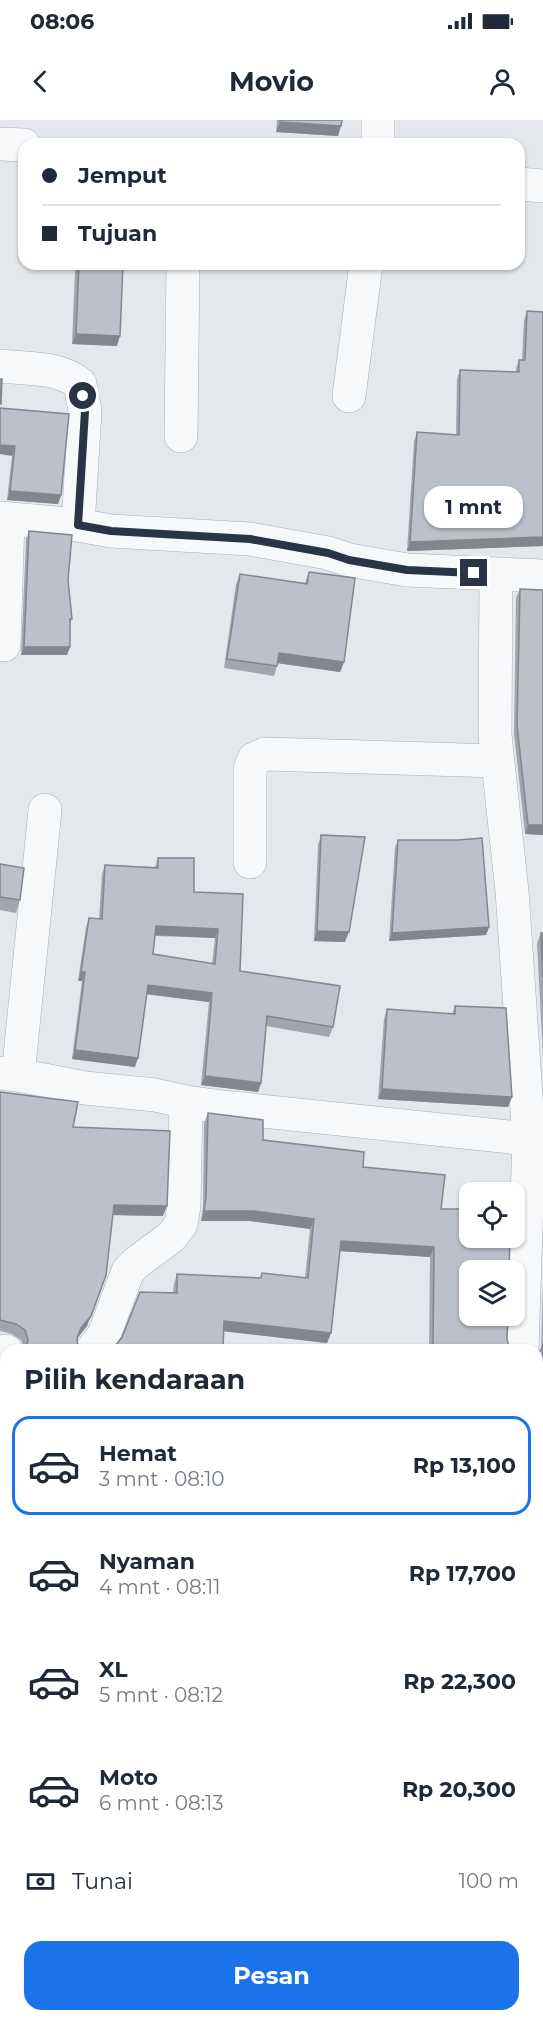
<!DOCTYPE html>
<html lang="id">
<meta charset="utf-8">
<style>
:root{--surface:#fff;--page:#f2f2f3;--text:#1f2937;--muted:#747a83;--line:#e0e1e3;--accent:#1a73e8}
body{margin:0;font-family:Montserrat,sans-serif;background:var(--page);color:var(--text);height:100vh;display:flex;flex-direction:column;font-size:22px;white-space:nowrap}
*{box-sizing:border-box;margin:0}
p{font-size:20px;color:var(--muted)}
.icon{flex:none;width:33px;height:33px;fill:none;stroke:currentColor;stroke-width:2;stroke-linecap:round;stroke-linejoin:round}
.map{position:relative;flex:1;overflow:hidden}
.panel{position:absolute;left:0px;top:1224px;width:543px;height:678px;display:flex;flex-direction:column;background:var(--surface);border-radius:18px 18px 0 0;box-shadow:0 2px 4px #0004}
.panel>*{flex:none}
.hud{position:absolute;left:18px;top:18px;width:507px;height:132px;border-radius:18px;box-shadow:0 2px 4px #0004;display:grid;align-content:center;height:132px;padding:0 24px;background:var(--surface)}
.tools{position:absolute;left:459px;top:1062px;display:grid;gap:12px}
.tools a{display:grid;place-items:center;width:66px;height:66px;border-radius:12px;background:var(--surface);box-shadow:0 2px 4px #0004;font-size:30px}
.end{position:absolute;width:27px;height:27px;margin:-14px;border:8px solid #2b3445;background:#fff;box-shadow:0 0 0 3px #fff}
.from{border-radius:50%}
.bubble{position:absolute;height:42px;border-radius:18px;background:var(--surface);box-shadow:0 2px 4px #0004;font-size:20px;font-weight:700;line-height:42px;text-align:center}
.hud b{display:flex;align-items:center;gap:21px;height:57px;font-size:22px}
.hud b+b{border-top:2px solid var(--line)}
.hud i{width:15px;height:15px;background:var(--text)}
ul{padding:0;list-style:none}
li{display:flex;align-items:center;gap:18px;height:99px;margin:0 12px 9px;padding:0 12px;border:3px solid transparent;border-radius:18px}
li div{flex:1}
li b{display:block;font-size:22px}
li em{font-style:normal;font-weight:700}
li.selected{border-color:var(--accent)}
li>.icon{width:54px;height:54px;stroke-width:1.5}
h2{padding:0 24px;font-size:27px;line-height:72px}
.pay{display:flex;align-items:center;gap:15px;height:66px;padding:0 24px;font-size:22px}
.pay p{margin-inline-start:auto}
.cta{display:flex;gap:12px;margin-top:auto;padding:12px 24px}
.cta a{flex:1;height:69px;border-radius:18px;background:var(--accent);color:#fff;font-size:24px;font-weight:700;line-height:69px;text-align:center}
.status{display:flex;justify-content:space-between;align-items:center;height:42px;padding:0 30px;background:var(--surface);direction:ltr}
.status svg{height:16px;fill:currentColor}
header{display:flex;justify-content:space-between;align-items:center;height:78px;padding:0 24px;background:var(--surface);font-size:27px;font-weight:700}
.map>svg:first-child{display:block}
</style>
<div class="status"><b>08:06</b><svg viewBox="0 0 49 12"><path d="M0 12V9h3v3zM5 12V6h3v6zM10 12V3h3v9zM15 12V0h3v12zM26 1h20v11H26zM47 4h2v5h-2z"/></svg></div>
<header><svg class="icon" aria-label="back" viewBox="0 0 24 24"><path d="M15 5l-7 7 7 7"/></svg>Movio<svg class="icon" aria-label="person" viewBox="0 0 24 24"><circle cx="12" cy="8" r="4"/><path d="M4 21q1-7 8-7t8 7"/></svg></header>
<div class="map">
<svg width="543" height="1902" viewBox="0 0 543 1902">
<rect width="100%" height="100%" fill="#e4e7ec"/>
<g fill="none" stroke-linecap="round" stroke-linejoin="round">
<!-- minor casing -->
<g stroke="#a9aeb7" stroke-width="34">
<path id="minor" d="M 378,0 L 378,24
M 0,24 L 24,25
M 519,64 L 543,66
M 0,246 C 27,249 58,246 80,264 L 85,291 L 78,405
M 349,276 L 366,144
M 181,316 L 183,144
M 0,398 L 78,405 L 111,411 L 250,419 L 328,433 L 349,440 L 407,450 L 543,456
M 496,454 L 495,615 L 512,771 L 529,1019 L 522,1230
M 4,525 L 8,400
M 250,742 L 250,649 L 254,639 L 265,634 L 498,641
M 0,953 L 18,955 L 85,968 L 155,975 L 186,982 L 223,987 L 529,1019 L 543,1022
M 18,955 L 45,690
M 92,1230 L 104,1215 L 128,1151 L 136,1143 L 171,1117 L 181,1104 L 184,1086 L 186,982
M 0,1235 L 6,1231
M 0,1332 L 6,1333
M 0,1621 L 6,1621
M 537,1845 L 543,1845
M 515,1896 L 515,1902
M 46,1902 L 46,1896"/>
</g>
<!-- minor -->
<use href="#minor" stroke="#f7f8fa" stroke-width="33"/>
</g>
<!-- wall -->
<path fill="#a1a5ae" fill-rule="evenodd" d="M 277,0 L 342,0 L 338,16 L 276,12 Z
M 77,144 L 123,144 L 117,226 L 72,224 L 75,150 Z
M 527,191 L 543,426 L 407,431 L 414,321 L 417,312 L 456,315 L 457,259 L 460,250 L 516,252 L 516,248 L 519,240 L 522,240 L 524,200 Z
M 0,288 L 61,375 L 58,384 L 7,380 L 12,336 Z
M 29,411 L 68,460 L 72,499 L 70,504 L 70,527 L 67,535 L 21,535 L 26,419 Z
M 309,452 L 344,542 L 340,552 L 278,543 L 274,556 L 224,548 L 236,464 L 240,454 L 305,463 Z
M 520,469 L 543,470 L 543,715 L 525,714 L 514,614 L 516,478 Z
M 321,715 L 345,822 L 314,821 L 318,725 Z
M 398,720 L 489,807 L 486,815 L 389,821 L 395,728 Z
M 158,738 L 194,772 L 243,774 L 240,851 L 333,907 L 329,917 L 266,906 L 261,963 L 258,972 L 201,965 L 209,882 L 147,874 L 135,947 L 72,939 L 82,861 L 78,861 L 86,807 L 89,798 L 99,799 L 102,754 L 105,745 L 155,747 ZM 155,816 L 215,818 L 212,844 L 153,834 Z
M 0,744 L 20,780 L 16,793 L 0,790 Z
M 541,813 L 543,813 L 543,936 L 537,823 Z
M 455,886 L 512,977 L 508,987 L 378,979 L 384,899 L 387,889 L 452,894 Z
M 0,972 L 73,1007 L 163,1096 L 113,1095 L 87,1206 L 77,1219 L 78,1227 L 80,1230 L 25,1230 L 21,1220 L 12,1214 L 0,1211 Z
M 208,993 L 263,1020 L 363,1047 L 441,1089 L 507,1219 L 510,1230 L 429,1230 L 430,1137 L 340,1131 L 331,1213 L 327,1223 L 224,1211 L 173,1173 L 174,1164 L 177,1154 L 260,1158 L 262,1153 L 305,1158 L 310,1109 L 250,1101 L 201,1101 L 203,1087 L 204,1003 Z
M 543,1161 L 543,1370 L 537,1369 L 537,1234 L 541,1231 Z
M 543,1707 L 543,1827 L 537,1826 Z
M 539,1854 L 543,1902 L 534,1902 L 535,1896 L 537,1896 L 537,1860 Z
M 244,1896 L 304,1896 L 304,1902 L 244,1902 Z
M 373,1896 L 442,1896 L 442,1902 L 373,1902 Z"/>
<!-- shaded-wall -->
<path fill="#83868d" d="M 280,2 L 341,6 L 338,16 L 276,12 Z
M 76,214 L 120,216 L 117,226 L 72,224 Z
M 0,325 L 15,326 L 12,336 L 0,334 Z
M 10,371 L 61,375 L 58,384 L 7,380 Z
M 543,417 L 543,426 L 407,431 L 410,422 Z
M 24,527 L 70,527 L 67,535 L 21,535 Z
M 279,533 L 344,542 L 340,552 L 276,543 Z
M 528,705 L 543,705 L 543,715 L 525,714 Z
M 156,806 L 218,809 L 215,818 L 153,815 Z
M 489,807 L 486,815 L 389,821 L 392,813 Z
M 317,811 L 349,812 L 345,822 L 314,821 Z
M 81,852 L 85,852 L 82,861 L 78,861 Z
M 148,865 L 212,873 L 209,882 L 145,874 Z
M 75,930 L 138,938 L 135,947 L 72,939 Z
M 205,956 L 261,963 L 258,972 L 201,965 Z
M 382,969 L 512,977 L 508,987 L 378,979 Z
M 114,1085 L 167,1086 L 163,1096 L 110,1095 Z
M 204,1091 L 253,1091 L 314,1099 L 310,1109 L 250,1101 L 201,1101 Z
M 341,1121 L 434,1127 L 430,1137 L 338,1131 Z
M 106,1155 L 87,1206 L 77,1218 L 81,1208 Z
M 224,1201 L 331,1213 L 327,1223 L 221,1211 Z
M 537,1359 L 543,1359 L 543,1370 L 537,1369 Z
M 6,1593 L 6,1602 L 0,1603 L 0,1594 Z
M 537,1809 L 541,1809 L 538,1819 L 537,1819 Z"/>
<!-- building -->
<path fill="#bbc0ca" stroke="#83868d" stroke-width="1.5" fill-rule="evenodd" d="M 280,0 L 342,0 L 341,6 L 280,2 Z
M 79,144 L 123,144 L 120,216 L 76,214 Z
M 527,191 L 543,192 L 543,417 L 410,422 L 417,312 L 459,315 L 460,250 L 519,252 L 519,240 L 525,240 Z
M 0,259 L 2,259 L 1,284 L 0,284 Z
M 0,288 L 69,294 L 61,375 L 10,371 L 15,326 L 0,325 Z
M 29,411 L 72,415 L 68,460 L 72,499 L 70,499 L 70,527 L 24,527 Z
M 309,452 L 355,458 L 344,542 L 279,533 L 277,546 L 227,539 L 240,454 L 307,464 Z
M 520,469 L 543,470 L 543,705 L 528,705 L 517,605 Z
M 321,715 L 365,717 L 349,812 L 317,811 Z
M 482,718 L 489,807 L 392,813 L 398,720 L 458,720 Z
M 158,738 L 194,738 L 194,772 L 243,774 L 240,851 L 340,866 L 333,907 L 267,896 L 261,963 L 205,956 L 212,873 L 148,865 L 138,938 L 75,930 L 85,852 L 81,852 L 89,798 L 102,799 L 105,745 L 158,748 ZM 156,806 L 218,809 L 215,844 L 153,834 Z
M 0,744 L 24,748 L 20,780 L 0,777 Z
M 541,813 L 543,813 L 543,857 Z
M 455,886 L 506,888 L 512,977 L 382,969 L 387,889 L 455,894 Z
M 0,972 L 78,982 L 73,1007 L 170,1011 L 167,1086 L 114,1085 L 106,1155 L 91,1196 L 81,1208 L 77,1218 L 78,1227 L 80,1230 L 26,1230 L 28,1220 L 25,1210 L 16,1204 L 0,1200 Z
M 208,993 L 263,1000 L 263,1020 L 364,1032 L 363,1047 L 445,1055 L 441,1089 L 470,1089 L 470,1118 L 510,1118 L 509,1150 L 470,1150 L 470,1196 L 508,1196 L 507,1219 L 510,1230 L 433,1230 L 434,1127 L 341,1121 L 331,1213 L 224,1201 L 223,1230 L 112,1230 L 122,1217 L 140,1172 L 177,1173 L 177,1154 L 261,1158 L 262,1153 L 308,1158 L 314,1099 L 253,1091 L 204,1091 L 206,1077 Z
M 543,1225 L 543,1359 L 537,1359 L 537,1234 L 541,1230 Z
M 1,1347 L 6,1347 L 6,1593 L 0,1594 L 0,1361 Z
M 537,1707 L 543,1707 L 543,1817 L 541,1817 L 541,1809 L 537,1809 Z
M 543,1853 L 543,1902 L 537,1902 L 539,1854 Z
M 248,1896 L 304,1896 L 304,1902 L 248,1902 Z
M 377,1896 L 442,1896 L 442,1902 L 377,1902 Z"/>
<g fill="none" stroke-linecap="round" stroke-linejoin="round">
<!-- route -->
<path stroke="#2b3445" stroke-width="8" d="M 83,276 L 85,291 L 78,405 L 111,411 L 250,419 L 328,433 L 349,440 L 407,450 L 474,453"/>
</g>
</svg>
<div class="tools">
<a><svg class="icon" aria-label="locate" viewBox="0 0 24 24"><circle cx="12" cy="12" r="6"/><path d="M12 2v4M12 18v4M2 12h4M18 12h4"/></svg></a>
<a><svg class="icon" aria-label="layers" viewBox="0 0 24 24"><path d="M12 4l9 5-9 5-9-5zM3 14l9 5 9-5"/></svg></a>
</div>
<i class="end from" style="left:83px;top:276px"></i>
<i class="end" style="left:474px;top:453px"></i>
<div class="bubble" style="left:424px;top:366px;width:99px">1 mnt</div>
<div class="hud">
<b><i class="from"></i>Jemput</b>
<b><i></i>Tujuan</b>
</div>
<section class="panel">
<h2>Pilih kendaraan</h2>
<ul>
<li class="selected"><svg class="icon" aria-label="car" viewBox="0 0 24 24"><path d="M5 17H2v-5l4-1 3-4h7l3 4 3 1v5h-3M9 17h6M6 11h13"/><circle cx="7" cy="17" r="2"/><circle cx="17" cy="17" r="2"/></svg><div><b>Hemat</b><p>3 mnt · 08:10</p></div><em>Rp 13,100</em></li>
<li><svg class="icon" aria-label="car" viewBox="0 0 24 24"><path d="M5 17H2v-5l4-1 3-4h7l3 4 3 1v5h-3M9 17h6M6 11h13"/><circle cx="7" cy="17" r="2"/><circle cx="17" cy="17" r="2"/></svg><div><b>Nyaman</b><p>4 mnt · 08:11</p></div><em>Rp 17,700</em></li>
<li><svg class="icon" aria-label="car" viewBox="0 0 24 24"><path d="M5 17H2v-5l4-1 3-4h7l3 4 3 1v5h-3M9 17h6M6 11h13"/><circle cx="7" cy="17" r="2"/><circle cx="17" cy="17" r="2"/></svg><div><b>XL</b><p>5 mnt · 08:12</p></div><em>Rp 22,300</em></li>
<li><svg class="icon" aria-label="car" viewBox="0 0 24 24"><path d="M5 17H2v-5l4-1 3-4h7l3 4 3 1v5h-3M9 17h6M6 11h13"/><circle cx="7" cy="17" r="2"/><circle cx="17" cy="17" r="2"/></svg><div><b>Moto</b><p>6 mnt · 08:13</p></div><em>Rp 20,300</em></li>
</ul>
<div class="pay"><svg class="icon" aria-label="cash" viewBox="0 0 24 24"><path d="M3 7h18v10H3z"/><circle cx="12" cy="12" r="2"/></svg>Tunai<p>100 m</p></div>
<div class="cta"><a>Pesan</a></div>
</section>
</div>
